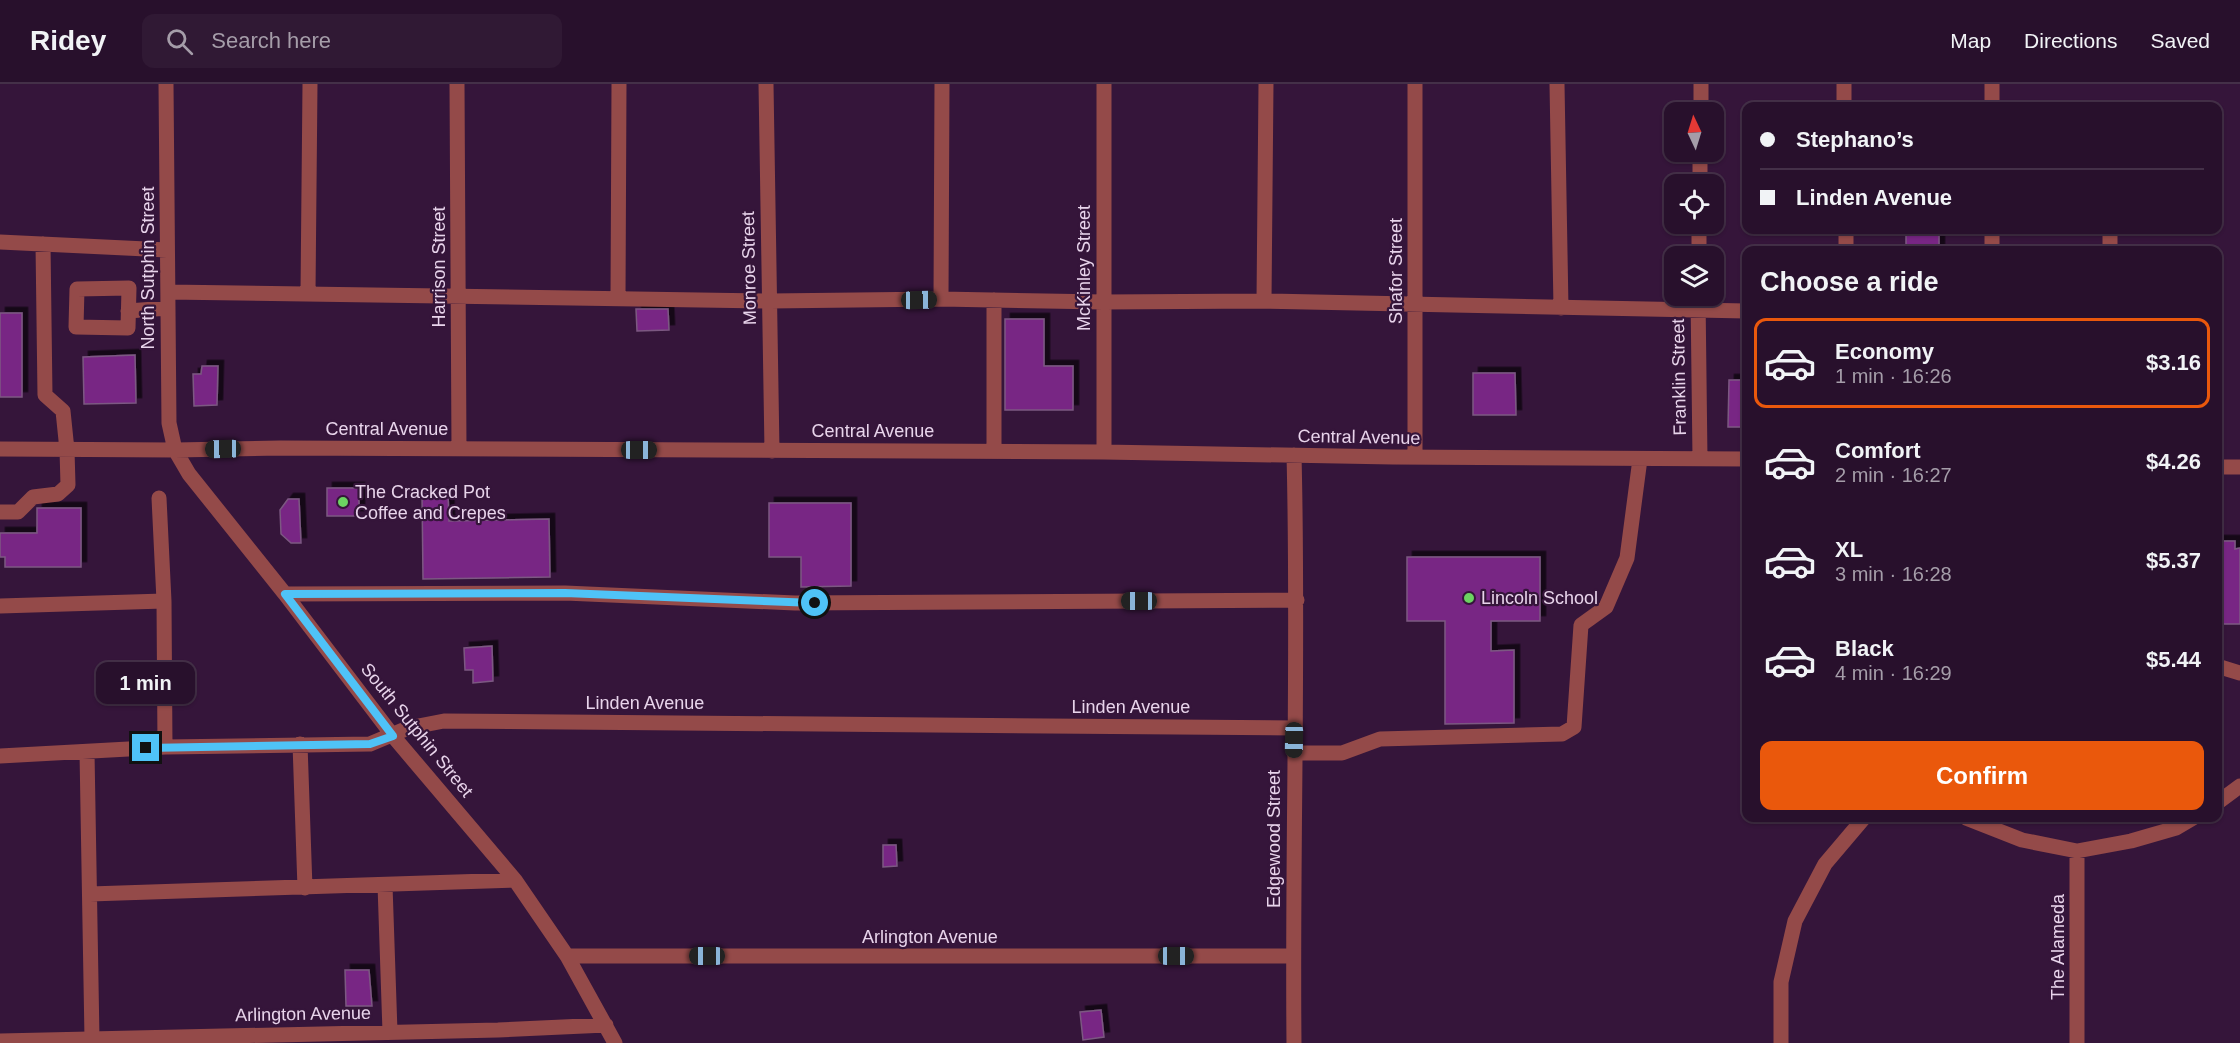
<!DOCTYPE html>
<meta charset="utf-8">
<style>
:root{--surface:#28102c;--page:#301934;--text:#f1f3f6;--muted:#a59da9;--line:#443048;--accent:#ea580c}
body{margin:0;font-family:Arial,sans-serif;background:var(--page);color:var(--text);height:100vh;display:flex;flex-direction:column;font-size:22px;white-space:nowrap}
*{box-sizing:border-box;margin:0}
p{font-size:20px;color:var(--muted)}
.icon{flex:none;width:33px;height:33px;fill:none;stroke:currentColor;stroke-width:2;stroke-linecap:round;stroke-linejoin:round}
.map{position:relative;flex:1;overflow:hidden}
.side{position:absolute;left:1742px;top:162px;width:480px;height:576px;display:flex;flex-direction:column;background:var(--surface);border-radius:12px;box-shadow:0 2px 4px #0004,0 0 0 2px var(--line)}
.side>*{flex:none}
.hud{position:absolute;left:1742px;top:18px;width:480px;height:132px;border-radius:12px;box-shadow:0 2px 4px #0004,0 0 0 2px var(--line);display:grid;align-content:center;height:132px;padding:0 18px;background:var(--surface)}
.needle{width:39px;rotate:356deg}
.tools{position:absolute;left:1664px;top:18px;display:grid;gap:12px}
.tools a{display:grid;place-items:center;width:60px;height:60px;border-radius:12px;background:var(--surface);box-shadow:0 2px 4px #0004,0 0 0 2px var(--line);font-size:30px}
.end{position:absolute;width:27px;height:27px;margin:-14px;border:8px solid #4fc3f7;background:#111;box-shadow:0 0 0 3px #111}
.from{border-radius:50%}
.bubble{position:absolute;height:42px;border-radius:12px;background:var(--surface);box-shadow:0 2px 4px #0004,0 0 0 2px var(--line);font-size:20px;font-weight:700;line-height:42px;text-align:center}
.car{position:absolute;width:18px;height:36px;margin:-18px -9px;border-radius:8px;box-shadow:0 0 4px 2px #0007;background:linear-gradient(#222 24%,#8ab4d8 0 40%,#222 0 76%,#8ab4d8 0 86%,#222 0)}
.hud b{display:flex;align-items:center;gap:21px;height:57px;font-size:22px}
.hud b+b{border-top:2px solid var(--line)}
.hud i{width:15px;height:15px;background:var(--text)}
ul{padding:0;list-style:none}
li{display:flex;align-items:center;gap:18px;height:90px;margin:0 12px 9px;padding:0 6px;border:3px solid transparent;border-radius:12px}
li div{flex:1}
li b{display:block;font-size:22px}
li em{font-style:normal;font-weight:700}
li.active{border-color:var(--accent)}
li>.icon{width:54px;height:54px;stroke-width:1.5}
h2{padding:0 18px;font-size:27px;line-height:72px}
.action{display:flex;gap:12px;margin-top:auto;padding:12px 18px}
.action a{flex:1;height:69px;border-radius:12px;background:var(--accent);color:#fff;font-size:24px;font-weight:700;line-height:69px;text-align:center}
header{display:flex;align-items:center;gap:36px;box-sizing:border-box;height:84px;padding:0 30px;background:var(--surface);border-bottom:2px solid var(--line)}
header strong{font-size:28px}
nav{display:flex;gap:33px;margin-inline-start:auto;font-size:21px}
.search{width:420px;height:54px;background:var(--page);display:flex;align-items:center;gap:15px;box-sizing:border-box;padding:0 21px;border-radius:12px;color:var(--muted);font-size:22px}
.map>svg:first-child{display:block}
</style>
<header>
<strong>Ridey</strong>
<div class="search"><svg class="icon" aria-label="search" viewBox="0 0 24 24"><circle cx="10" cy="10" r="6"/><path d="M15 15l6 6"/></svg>Search here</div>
<nav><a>Map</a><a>Directions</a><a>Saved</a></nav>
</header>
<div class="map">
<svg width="2240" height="959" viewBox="0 0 2240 959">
<defs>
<filter id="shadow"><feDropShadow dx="5.5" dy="-5.5" stdDeviation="0" flood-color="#0009"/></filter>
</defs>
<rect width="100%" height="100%" fill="#35153a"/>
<!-- building -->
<path fill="#782784" stroke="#7c5882" stroke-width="1.5" filter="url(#shadow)" d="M 1906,146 L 1939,146 L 1939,166 L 1906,166 Z
M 636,225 L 668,225 L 669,246 L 637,247 Z
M 0,229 L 22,229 L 22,313 L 0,313 Z
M 1005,235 L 1044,235 L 1044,282 L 1073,282 L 1073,326 L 1005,326 Z
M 135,271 L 136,319 L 84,320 L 83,273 Z
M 202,282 L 218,282 L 217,321 L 194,322 L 193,290 L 201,290 Z
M 1473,289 L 1515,289 L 1516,331 L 1473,331 Z
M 1729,296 L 1746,296 L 1746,343 L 1728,343 Z
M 327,404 L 359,404 L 359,432 L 327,432 Z
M 448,409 L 449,437 L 549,435 L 550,493 L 423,495 L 422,410 Z
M 288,415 L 299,415 L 301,459 L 291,459 L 281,450 L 280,426 Z
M 769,419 L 851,419 L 851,502 L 801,503 L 801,473 L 769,473 Z
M 37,424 L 81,424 L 81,483 L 5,483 L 5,473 L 0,473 L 0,449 L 37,449 Z
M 2218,457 L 2235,457 L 2235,465 L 2240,464 L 2240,540 L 2223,540 L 2223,513 L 2217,513 Z
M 1407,473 L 1540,473 L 1540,537 L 1491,537 L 1491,567 L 1514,566 L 1514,639 L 1445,640 L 1445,537 L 1407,537 Z
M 492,562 L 493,597 L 473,599 L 473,586 L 465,586 L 464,564 Z
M 883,761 L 896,761 L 897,782 L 883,783 Z
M 345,886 L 369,886 L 372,922 L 346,922 Z
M 1101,926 L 1104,953 L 1083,956 L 1080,928 Z"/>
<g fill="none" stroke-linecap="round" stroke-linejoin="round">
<!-- minor -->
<path stroke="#944a49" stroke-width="15" d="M 166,0 L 169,339 L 175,366 L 189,390 L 285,510 L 393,652 L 515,796 L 567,872 L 615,959
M 457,0 L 459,365
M 766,0 L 772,367
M 1557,0 L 1561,224
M 1844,0 L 1844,22
M 1992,0 L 1992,22
M 1701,28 L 1701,0
M 1700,100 L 1700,68
M 1846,146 L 1846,166
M 1992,146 L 1992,166
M 0,158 L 167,166
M 2110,166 L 2110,146
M 1699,172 L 1699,140
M 129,204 L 128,244 L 76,243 L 77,205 Z
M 168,208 L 770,217 L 941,215 L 1103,218 L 1264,217 L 1746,227
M 308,209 L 310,0
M 1698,212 L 1700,375
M 618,215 L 619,0
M 941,215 L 942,0
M 1264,217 L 1266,0
M 128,227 L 168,224
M 0,365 L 175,366 L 280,364 L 1104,368 L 1393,373 L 1746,375
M 994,367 L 994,216
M 1104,368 L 1104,0
M 1415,373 L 1415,0
M 2217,383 L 2240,383
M 159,414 L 164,517 L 165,663
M 0,428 L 18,428 L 33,413 L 58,410 L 68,401 L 67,366 L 63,327 L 45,311 L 43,160
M 285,510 L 565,509 L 795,519 L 1297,516
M 0,522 L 164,517
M 2217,582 L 2240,589
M 300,660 L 305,804
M 87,668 L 92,955
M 1294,669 L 1342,669 L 1380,655 L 1562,650 L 1574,643 L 1581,541 L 1606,523 L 1627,474 L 1640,375
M 0,672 L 165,663 L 370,660 L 408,644 L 444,637 L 1295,644
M 2217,719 L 2240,702
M 1966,734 L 2022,756 L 2077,767 L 2131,757 L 2176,744 L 2193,734
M 385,801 L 390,948
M 90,810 L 515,796
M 567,872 L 1293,872
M 0,957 L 498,946 L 606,941
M 1294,959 C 1292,763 1299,567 1294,371
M 1781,959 L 1781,898 L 1795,837 L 1825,780 L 1864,734
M 2077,959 L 2077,767"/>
</g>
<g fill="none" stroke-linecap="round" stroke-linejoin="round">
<!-- route -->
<path stroke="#4fc3f7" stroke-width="8" d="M 146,664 L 370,660 L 393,652 L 285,510 L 565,509 L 815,519"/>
</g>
<!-- markers -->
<g fill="#6cd362" stroke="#35153a" stroke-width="2">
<circle cx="343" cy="418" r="6"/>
<circle cx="1469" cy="514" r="6"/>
</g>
<g text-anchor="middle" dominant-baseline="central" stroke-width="4.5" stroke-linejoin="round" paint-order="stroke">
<!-- street labels -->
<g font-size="18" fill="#e8d4eb" stroke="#35153a">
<text transform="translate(439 183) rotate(-90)">Harrison Street</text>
<text transform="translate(148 184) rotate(-90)">North Sutphin Street</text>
<text transform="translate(749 184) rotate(-91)">Monroe Street</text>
<text transform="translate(1084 184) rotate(-90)">McKinley Street</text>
<text transform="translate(1396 187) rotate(-90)">Shafor Street</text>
<text transform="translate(1679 293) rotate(-91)">Franklin Street</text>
<text x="387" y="345">Central Avenue</text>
<text x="873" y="347">Central Avenue</text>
<text transform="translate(1359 353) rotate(1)">Central Avenue</text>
<text x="645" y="619">Linden Avenue</text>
<text x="1131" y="623">Linden Avenue</text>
<text transform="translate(417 646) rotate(51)">South Sutphin Street</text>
<text transform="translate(1274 755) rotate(-90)">Edgewood Street</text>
<text x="930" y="853">Arlington Avenue</text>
<text transform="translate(2058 863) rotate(-90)">The Alameda</text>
<text transform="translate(303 930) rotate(-1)">Arlington Avenue</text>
</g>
<!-- poi labels -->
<g font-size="18" fill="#e8d4eb" stroke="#35153a" text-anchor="start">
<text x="355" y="408">The Cracked Pot<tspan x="355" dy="21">Coffee and Crepes</tspan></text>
<text x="1481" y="514">Lincoln School</text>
</g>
</g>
</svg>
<div class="tools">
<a><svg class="needle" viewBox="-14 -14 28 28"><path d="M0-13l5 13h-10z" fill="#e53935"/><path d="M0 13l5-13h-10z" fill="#a59da9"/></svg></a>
<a><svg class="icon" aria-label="locate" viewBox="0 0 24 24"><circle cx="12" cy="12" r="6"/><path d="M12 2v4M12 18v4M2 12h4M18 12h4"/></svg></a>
<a><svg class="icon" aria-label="layers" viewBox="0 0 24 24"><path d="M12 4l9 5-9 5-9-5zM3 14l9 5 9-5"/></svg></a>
</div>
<i class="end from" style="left:815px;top:519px"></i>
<i class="end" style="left:146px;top:664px"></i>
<div class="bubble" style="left:96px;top:578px;width:99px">1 min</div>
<i class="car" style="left:919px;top:216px;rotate:89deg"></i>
<i class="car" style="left:223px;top:365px;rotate:269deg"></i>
<i class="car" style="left:639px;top:366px;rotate:90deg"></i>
<i class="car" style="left:1139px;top:517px;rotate:270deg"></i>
<i class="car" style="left:1294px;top:656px;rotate:181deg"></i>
<i class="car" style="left:707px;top:872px;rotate:270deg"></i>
<i class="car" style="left:1176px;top:872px;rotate:90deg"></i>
<div class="hud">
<b><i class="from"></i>Stephano’s</b>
<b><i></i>Linden Avenue</b>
</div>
<section class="side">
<h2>Choose a ride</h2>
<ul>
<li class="active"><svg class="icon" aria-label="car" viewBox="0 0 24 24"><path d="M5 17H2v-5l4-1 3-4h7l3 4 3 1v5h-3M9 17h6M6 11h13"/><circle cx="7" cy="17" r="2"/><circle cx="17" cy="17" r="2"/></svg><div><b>Economy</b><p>1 min · 16:26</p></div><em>$3.16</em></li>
<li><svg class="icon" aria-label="car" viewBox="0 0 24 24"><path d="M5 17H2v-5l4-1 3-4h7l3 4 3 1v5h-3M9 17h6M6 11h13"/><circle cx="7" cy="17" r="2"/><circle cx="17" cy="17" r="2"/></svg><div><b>Comfort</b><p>2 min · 16:27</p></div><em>$4.26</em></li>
<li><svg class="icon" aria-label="car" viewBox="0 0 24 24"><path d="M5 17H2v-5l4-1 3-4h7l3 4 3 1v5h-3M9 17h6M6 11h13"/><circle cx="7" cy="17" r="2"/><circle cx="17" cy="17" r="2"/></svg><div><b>XL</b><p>3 min · 16:28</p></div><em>$5.37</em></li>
<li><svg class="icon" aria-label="car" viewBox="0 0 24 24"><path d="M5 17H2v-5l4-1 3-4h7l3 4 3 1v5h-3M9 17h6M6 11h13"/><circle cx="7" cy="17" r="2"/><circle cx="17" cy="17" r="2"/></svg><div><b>Black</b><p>4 min · 16:29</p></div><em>$5.44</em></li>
</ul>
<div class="action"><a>Confirm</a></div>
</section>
</div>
